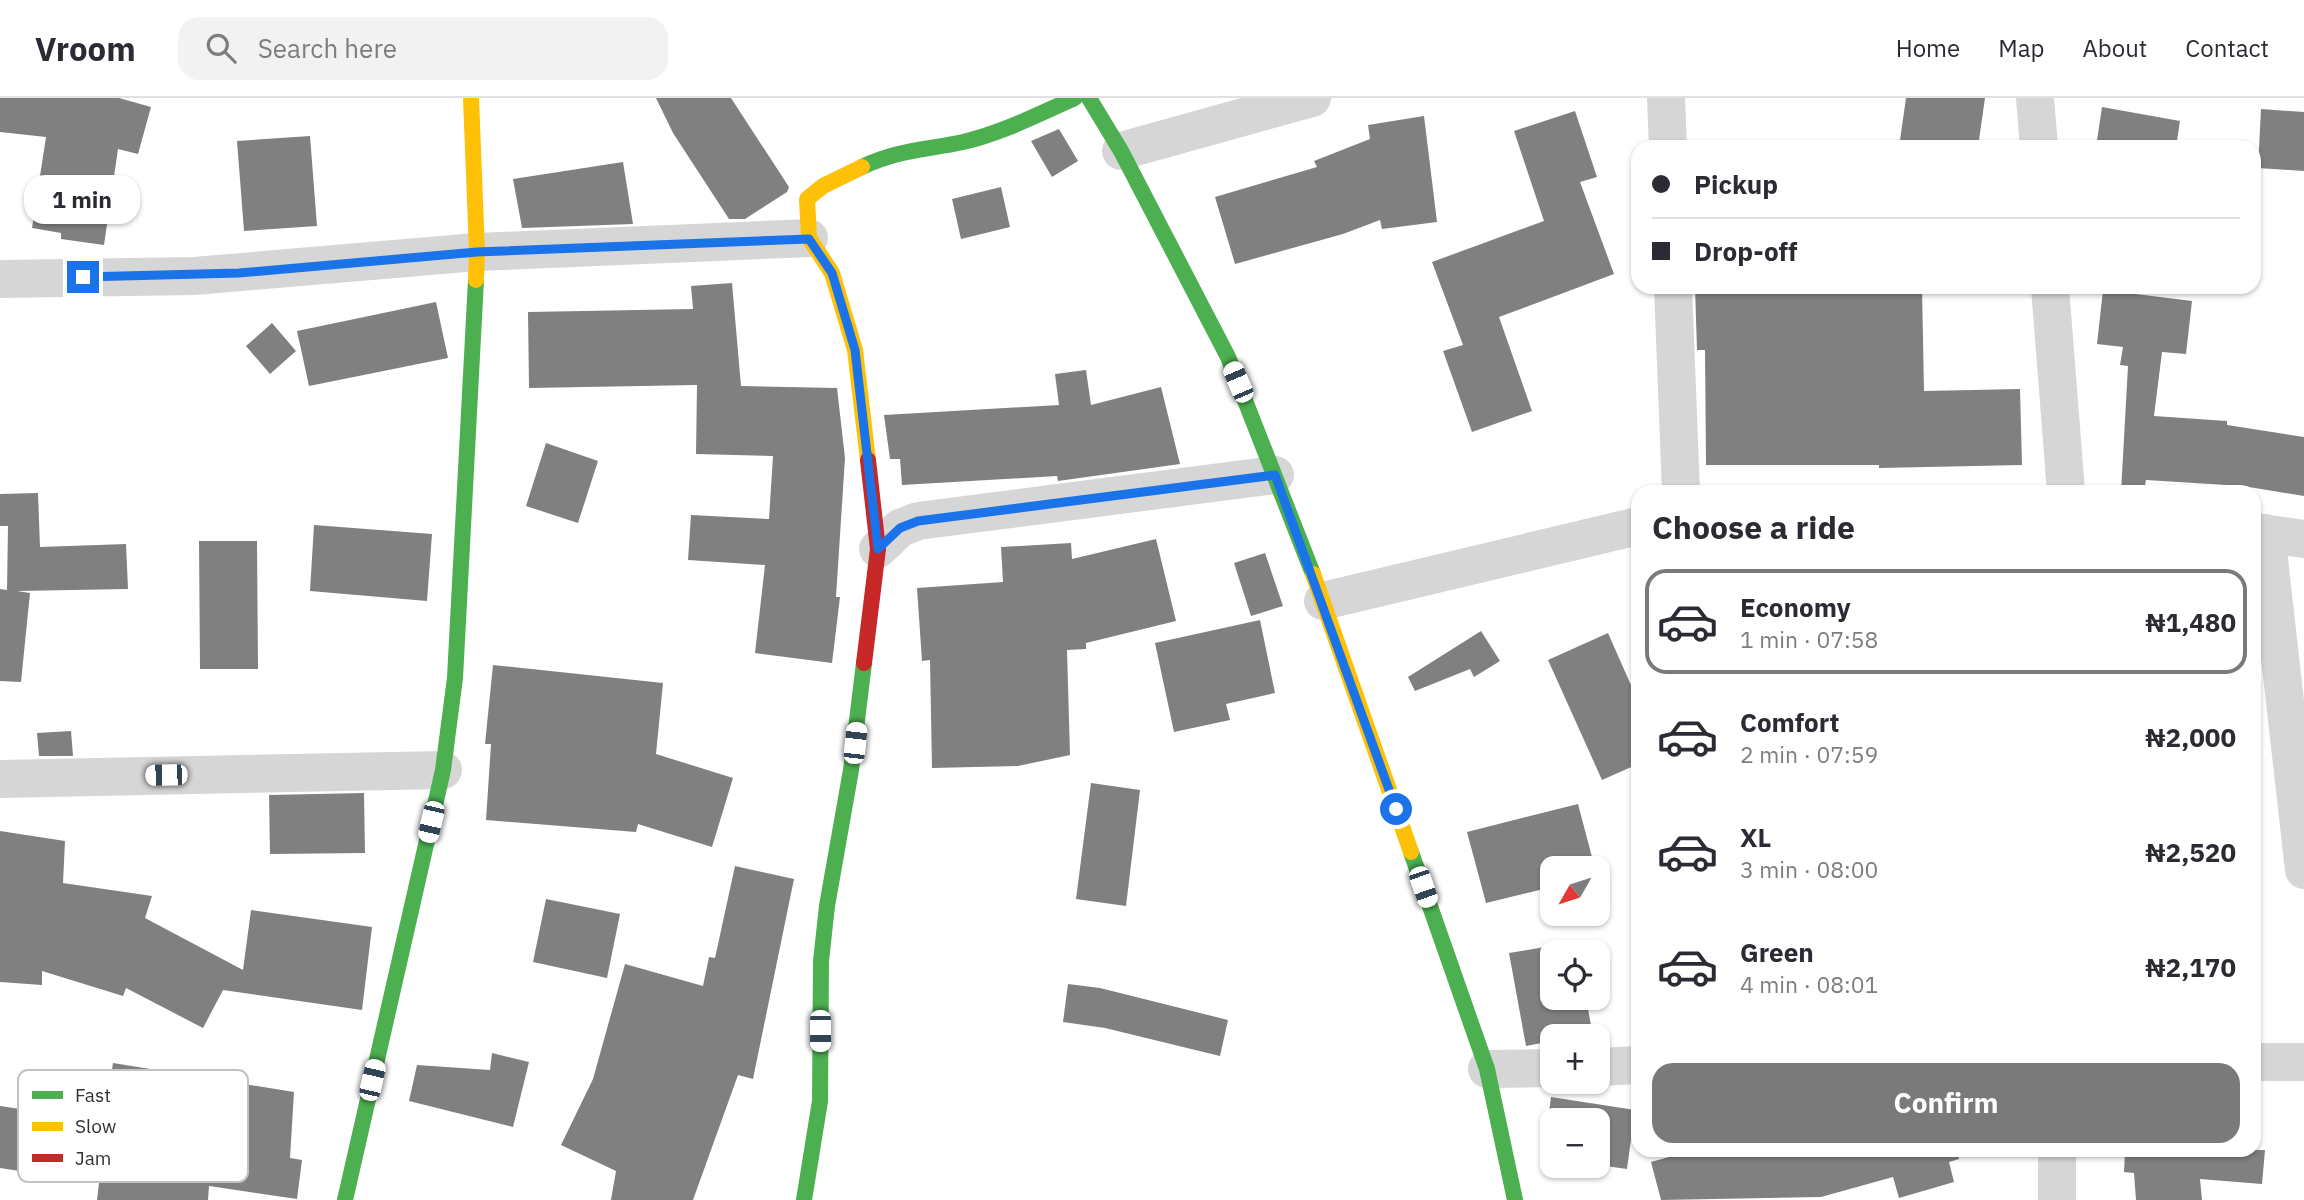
<!DOCTYPE html>
<meta charset="utf-8">
<style>
:root{--surface:#fff;--page:#f2f2f3;--text:#2b2b33;--muted:#7c7c81;--line:#e1e1e2;--accent:#7a7a7a}
body{margin:0;font-family:"IBM Plex Sans",sans-serif;background:var(--page);color:var(--text);height:100vh;display:flex;flex-direction:column;font-size:26px;white-space:nowrap}
*{box-sizing:border-box;margin:0}
p{font-size:23px;color:var(--muted)}
.icon{flex:none;width:38px;height:38px;fill:none;stroke:currentColor;stroke-width:2;stroke-linecap:round;stroke-linejoin:round}
.map{position:relative;flex:1;overflow:hidden}
.sheet{position:absolute;left:1631px;top:387px;width:630px;height:672px;display:flex;flex-direction:column;background:var(--surface);border-radius:21px;box-shadow:0 2px 5px #0004}
.sheet>*{flex:none}
.guide{position:absolute;left:1631px;top:42px;width:630px;height:154px;border-radius:21px;box-shadow:0 2px 5px #0004;display:grid;align-content:center;height:154px;padding:0 21px;background:var(--surface)}
.needle{width:46px;rotate:231deg}
.controls{position:absolute;left:1540px;top:758px;display:grid;gap:14px}
.controls a{display:grid;place-items:center;width:70px;height:70px;border-radius:14px;background:var(--surface);box-shadow:0 2px 5px #0004;font-size:35px}
.end{position:absolute;width:32px;height:32px;margin:-16px;border:9px solid #1a73e8;background:#fff;box-shadow:0 0 0 4px #fff}
.from{border-radius:50%}
.bubble{position:absolute;height:49px;border-radius:21px;background:var(--surface);box-shadow:0 2px 5px #0004;font-size:23px;font-weight:800;line-height:49px;text-align:center}
.car{position:absolute;width:21px;height:42px;margin:-21px -10px;border-radius:9px;box-shadow:0 0 5px 2px #0007;background:linear-gradient(#fff 24%,#345 0 40%,#fff 0 76%,#345 0 86%,#fff 0)}
.guide b{display:flex;align-items:center;gap:24px;height:66px;font-size:26px}
.guide b+b{border-top:2px solid var(--line)}
.guide i{width:18px;height:18px;background:var(--text)}
ul{padding:0;list-style:none}
li{display:flex;align-items:center;gap:21px;height:105px;margin:0 14px 10px;padding:0 7px;border:4px solid transparent;border-radius:21px}
li div{flex:1}
li b{display:block;font-size:26px}
li em{font-style:normal;font-weight:800}
li.selected{border-color:var(--accent)}
li>.icon{width:63px;height:63px;stroke-width:1.5}
h2{padding:0 21px;font-size:32px;line-height:84px}
.action{display:flex;gap:14px;margin-top:auto;padding:14px 21px}
.action a{flex:1;height:80px;border-radius:21px;background:var(--accent);color:#fff;font-size:28px;font-weight:800;line-height:80px;text-align:center}
header{display:flex;align-items:center;gap:42px;box-sizing:border-box;height:98px;padding:0 35px;background:var(--surface);border-bottom:2px solid var(--line)}
header strong{font-size:33px}
nav{display:flex;gap:38px;margin-inline-start:auto;font-size:24px}
.search{width:490px;height:63px;background:var(--page);display:flex;align-items:center;gap:18px;box-sizing:border-box;padding:0 24px;border-radius:21px;color:var(--muted);font-size:26px}
.map>svg:first-child{display:block}
</style>
<header>
<strong>Vroom</strong>
<div class="search"><svg class="icon" aria-label="search" viewBox="0 0 24 24"><circle cx="10" cy="10" r="6"/><path d="M15 15l6 6"/></svg>Search here</div>
<nav><a>Home</a><a>Map</a><a>About</a><a>Contact</a></nav>
</header>
<div class="map">
<svg width="2304" height="1102" viewBox="0 0 2304 1102">
<rect width="100%" height="100%" fill="#fff"/>
<!-- building -->
<path fill="#808080" d="M 0,0 L 119,0 L 151,9 L 138,56 L 118,51 L 104,147 L 61,141 L 61,135 L 32,130 L 46,39 L 0,34 Z
M 656,0 L 731,0 L 789,89 L 787,94 L 745,121 L 729,121 L 673,35 Z
M 1906,0 L 1985,0 L 1978,49 L 1899,49 Z
M 2102,9 L 2180,23 L 2176,49 L 2096,49 Z
M 2261,11 L 2304,14 L 2304,73 L 2258,70 Z
M 1575,13 L 1597,79 L 1580,84 L 1614,176 L 1499,219 L 1532,313 L 1472,334 L 1443,253 L 1463,247 L 1432,164 L 1544,123 L 1514,33 Z
M 1424,18 L 1437,124 L 1382,131 L 1380,122 L 1343,136 L 1235,166 L 1215,99 L 1317,69 L 1314,63 L 1370,41 L 1368,27 Z
M 1059,31 L 1078,63 L 1052,79 L 1031,43 Z
M 310,38 L 317,128 L 244,133 L 237,43 Z
M 623,64 L 633,126 L 522,130 L 513,81 Z
M 1001,89 L 1010,129 L 961,141 L 952,101 Z
M 732,185 L 741,288 L 837,290 L 845,360 L 836,499 L 840,499 L 832,565 L 755,555 L 765,467 L 688,462 L 691,417 L 769,421 L 773,358 L 696,356 L 697,287 L 529,290 L 528,214 L 693,211 L 691,188 Z
M 1695,189 L 1922,189 L 1924,293 L 2020,291 L 2022,367 L 1879,370 L 1879,367 L 1706,367 L 1705,252 L 1697,252 Z
M 2103,192 L 2192,203 L 2186,256 L 2162,254 L 2154,318 L 2227,323 L 2227,327 L 2304,339 L 2304,398 L 2243,388 L 2146,382 L 2144,394 L 2121,394 L 2128,268 L 2120,267 L 2123,249 L 2097,246 Z
M 436,204 L 448,260 L 309,288 L 297,233 Z
M 272,225 L 296,253 L 270,276 L 246,248 Z
M 1086,272 L 1091,307 L 1161,289 L 1180,366 L 1058,383 L 1057,378 L 902,387 L 900,361 L 890,361 L 884,317 L 1059,307 L 1055,276 Z
M 546,345 L 598,363 L 578,425 L 526,408 Z
M 38,395 L 40,449 L 126,446 L 128,491 L 17,493 L 30,495 L 21,584 L 0,583 L 0,491 L 7,492 L 8,428 L 0,428 L 0,396 Z
M 314,427 L 432,436 L 427,503 L 310,493 Z
M 1156,441 L 1176,523 L 1086,545 L 1086,551 L 1067,552 L 1070,657 L 1018,668 L 932,670 L 930,562 L 922,563 L 917,490 L 1003,484 L 1001,449 L 1071,445 L 1072,461 Z
M 199,443 L 257,443 L 258,571 L 200,571 Z
M 1265,455 L 1283,508 L 1251,518 L 1234,465 Z
M 1260,522 L 1275,595 L 1226,606 L 1230,622 L 1174,634 L 1155,545 Z
M 1481,533 L 1500,563 L 1474,579 L 1470,571 L 1415,593 L 1408,579 Z
M 1608,535 L 1638,603 L 1638,666 L 1602,682 L 1548,562 Z
M 493,567 L 663,585 L 656,656 L 733,680 L 712,749 L 638,726 L 636,734 L 486,722 L 491,646 L 485,646 Z
M 71,633 L 73,658 L 39,658 L 37,635 Z
M 1091,685 L 1140,692 L 1126,808 L 1076,801 Z
M 364,695 L 365,755 L 270,756 L 269,697 Z
M 1578,706 L 1592,759 L 1566,765 L 1567,770 L 1552,770 L 1552,789 L 1486,805 L 1467,734 Z
M 0,733 L 65,743 L 63,785 L 152,798 L 145,820 L 243,872 L 251,812 L 372,829 L 362,912 L 223,892 L 203,930 L 126,890 L 123,898 L 42,873 L 42,887 L 0,884 Z
M 735,768 L 794,781 L 753,981 L 738,977 L 693,1102 L 611,1102 L 616,1073 L 561,1047 L 593,981 L 625,866 L 703,888 L 709,859 L 715,860 Z
M 546,801 L 620,816 L 607,880 L 533,864 Z
M 1576,844 L 1578,854 L 1552,854 L 1552,900 L 1586,900 L 1593,938 L 1552,938 L 1552,943 L 1526,948 L 1509,855 Z
M 1068,886 L 1100,890 L 1228,922 L 1220,958 L 1105,930 L 1063,924 Z
M 492,955 L 529,964 L 513,1029 L 409,1003 L 417,967 L 490,972 Z
M 113,965 L 294,994 L 290,1060 L 302,1062 L 297,1101 L 209,1088 L 208,1102 L 97,1102 L 99,1085 L 0,1070 L 0,1008 L 104,1023 Z
M 1551,999 L 1635,1012 L 1627,1071 L 1598,1067 L 1598,1022 L 1552,1022 L 1552,1060 L 1543,1059 Z
M 1694,1052 L 1958,1052 L 1959,1061 L 1949,1064 L 1954,1084 L 1899,1100 L 1893,1079 L 1821,1099 L 1661,1102 L 1651,1064 Z
M 2125,1052 L 2265,1052 L 2262,1086 L 2200,1081 L 2202,1102 L 2136,1102 L 2134,1075 L 2124,1074 Z"/>
<g fill="none" stroke-linecap="round" stroke-linejoin="round">
<!-- street -->
<path stroke="#d6d6d6" stroke-width="38" d="M 1666,0 L 1668,49
M 2035,0 L 2039,49
M 1121,53 L 1312,0
M 0,181 L 194,178 L 477,154 L 809,140
M 1673,189 L 1681,394
M 2050,189 L 2066,394
M 2254,434 L 2304,441
M 2266,435 L 2304,772
M 878,451 L 900,430 L 918,423 L 1275,377
M 1323,503 L 1638,428
M 0,681 L 443,672
M 2254,964 L 2304,964
M 1598,969 L 1638,967
M 1487,971 L 1552,970
M 2057,1102 L 2057,1052"/>
<!-- fast -->
<path stroke="#4caf50" stroke-width="16" d="M 1089,0 L 1121,53 L 1228,259 L 1313,476
M 862,69 C 897,52 926,52 963,44 C 1002,35 1039,16 1075,0
M 1411,754 L 1487,971 L 1515,1102
M 345,1102 L 443,672 L 455,580 L 476,182
M 804,1102 L 820,1003 L 821,863 L 827,808 L 851,672 L 864,565"/>
<!-- slow -->
<path stroke="#ffc107" stroke-width="16" d="M 471,0 L 477,154 L 476,182
M 862,69 L 823,88 L 807,101 L 809,140 L 832,175 L 855,252 L 868,362
M 1313,476 L 1411,754"/>
<!-- jam -->
<path stroke="#c62828" stroke-width="16" d="M 864,565 L 878,451 L 868,362"/>
</g>
<g fill="none" stroke-linecap="round" stroke-linejoin="round">
<!-- route -->
<path stroke="#1a73e8" stroke-width="9" d="M 83,179 L 239,175 L 477,154 L 809,141 L 832,175 L 855,252 L 878,451 L 900,430 L 918,423 L 1275,377 L 1396,711"/>
</g>
<!-- legend -->
<rect x="18" y="972" width="230" height="112" rx="10" fill="#fff" stroke="#c2c2c2" stroke-width="2"/>
<rect x="32" y="993" width="31" height="8" fill="#4caf50"/>
<rect x="32" y="1024" width="31" height="9" fill="#ffc107"/>
<rect x="32" y="1056" width="31" height="8" fill="#c62828"/>
<g font-size="19" fill="#323232">
<text x="75" y="1004">Fast</text>
<text x="75" y="1035">Slow</text>
<text x="75" y="1067">Jam</text>
</g>
</svg>
<div class="controls">
<a><svg class="needle" viewBox="-14 -14 28 28"><path d="M0-13l5 13h-10z" fill="#e53935"/><path d="M0 13l5-13h-10z" fill="#7c7c81"/></svg></a>
<a><svg class="icon" aria-label="locate" viewBox="0 0 24 24"><circle cx="12" cy="12" r="6"/><path d="M12 2v4M12 18v4M2 12h4M18 12h4"/></svg></a>
<a>+</a>
<a>−</a>
</div>
<i class="end from" style="left:1396px;top:711px"></i>
<i class="end" style="left:83px;top:179px"></i>
<div class="bubble" style="left:24px;top:77px;width:116px">1 min</div>
<i class="car" style="left:1238px;top:284px;rotate:337deg"></i>
<i class="car" style="left:855px;top:645px;rotate:6deg"></i>
<i class="car" style="left:166px;top:677px;rotate:269deg"></i>
<i class="car" style="left:431px;top:724px;rotate:193deg"></i>
<i class="car" style="left:1423px;top:789px;rotate:161deg"></i>
<i class="car" style="left:820px;top:933px;rotate:180deg"></i>
<i class="car" style="left:372px;top:982px;rotate:13deg"></i>
<div class="guide">
<b><i class="from"></i>Pickup</b>
<b><i></i>Drop-off</b>
</div>
<section class="sheet">
<h2>Choose a ride</h2>
<ul>
<li class="selected"><svg class="icon" aria-label="car" viewBox="0 0 24 24"><path d="M5 17H2v-5l4-1 3-4h7l3 4 3 1v5h-3M9 17h6M6 11h13"/><circle cx="7" cy="17" r="2"/><circle cx="17" cy="17" r="2"/></svg><div><b>Economy</b><p>1 min · 07:58</p></div><em>₦1,480</em></li>
<li><svg class="icon" aria-label="car" viewBox="0 0 24 24"><path d="M5 17H2v-5l4-1 3-4h7l3 4 3 1v5h-3M9 17h6M6 11h13"/><circle cx="7" cy="17" r="2"/><circle cx="17" cy="17" r="2"/></svg><div><b>Comfort</b><p>2 min · 07:59</p></div><em>₦2,000</em></li>
<li><svg class="icon" aria-label="car" viewBox="0 0 24 24"><path d="M5 17H2v-5l4-1 3-4h7l3 4 3 1v5h-3M9 17h6M6 11h13"/><circle cx="7" cy="17" r="2"/><circle cx="17" cy="17" r="2"/></svg><div><b>XL</b><p>3 min · 08:00</p></div><em>₦2,520</em></li>
<li><svg class="icon" aria-label="car" viewBox="0 0 24 24"><path d="M5 17H2v-5l4-1 3-4h7l3 4 3 1v5h-3M9 17h6M6 11h13"/><circle cx="7" cy="17" r="2"/><circle cx="17" cy="17" r="2"/></svg><div><b>Green</b><p>4 min · 08:01</p></div><em>₦2,170</em></li>
</ul>
<div class="action"><a>Confirm</a></div>
</section>
</div>
